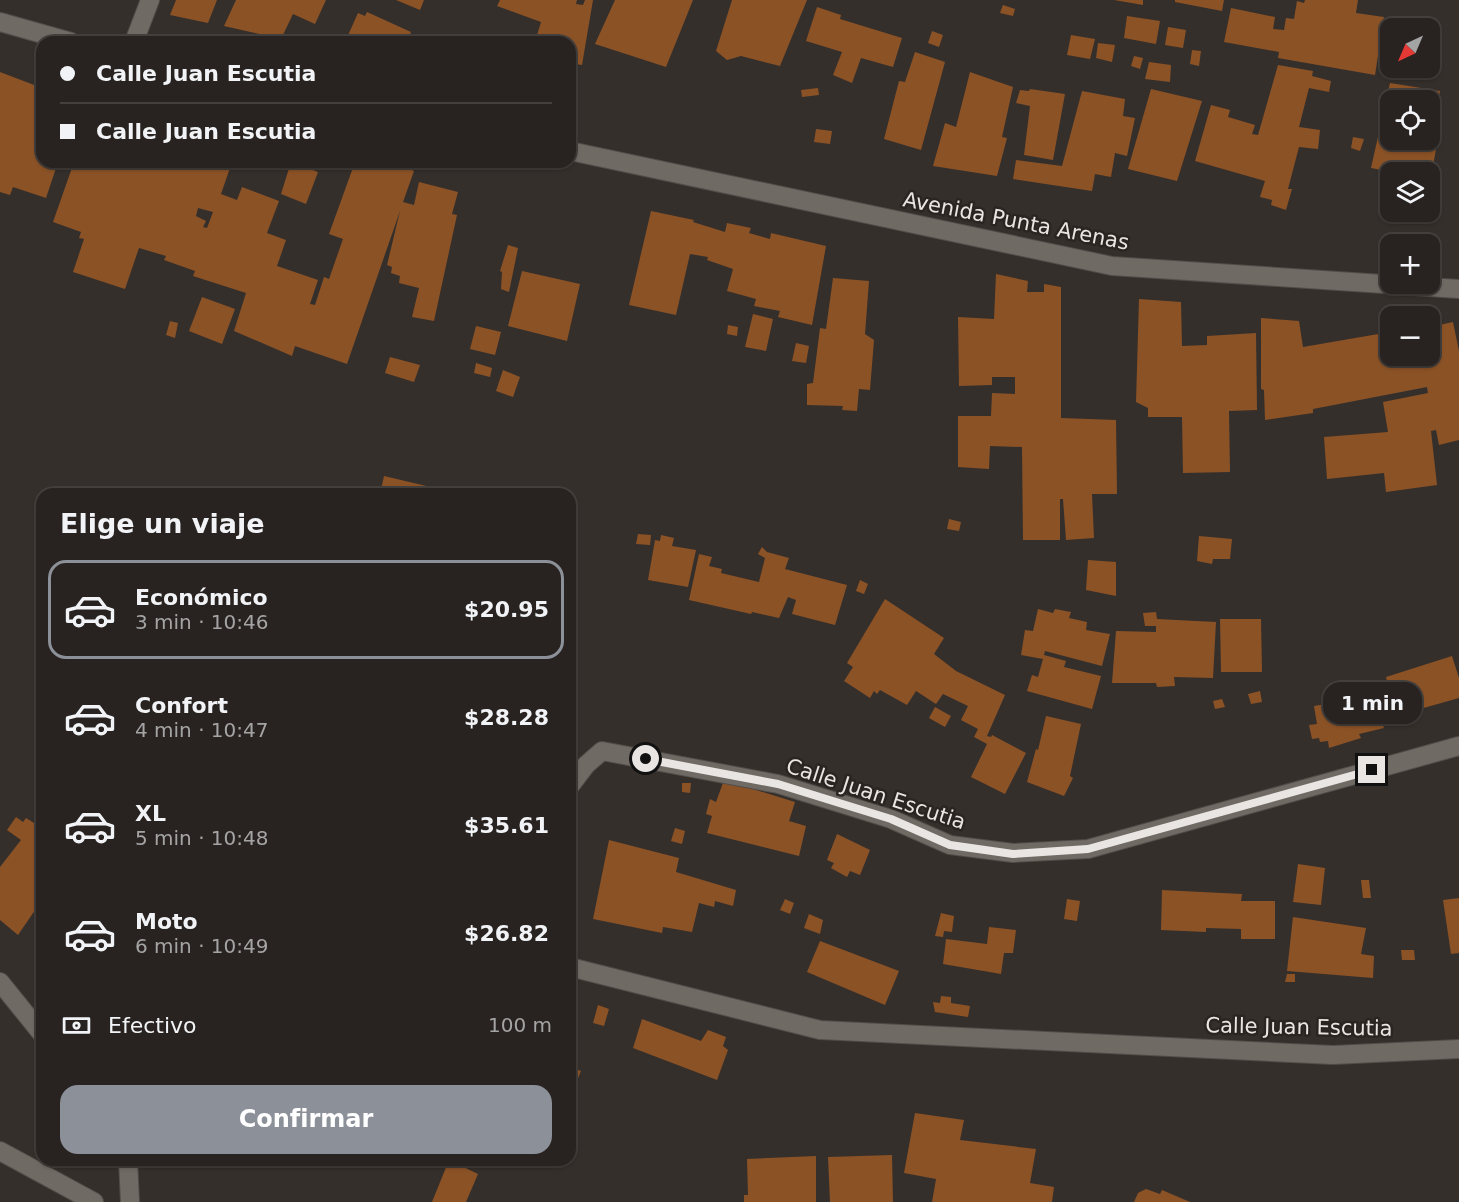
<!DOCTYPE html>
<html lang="es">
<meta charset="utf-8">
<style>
:root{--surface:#282320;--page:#342f2d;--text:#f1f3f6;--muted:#a5a4a5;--line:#44403e;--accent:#8c9099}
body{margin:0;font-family:"DejaVu Sans",sans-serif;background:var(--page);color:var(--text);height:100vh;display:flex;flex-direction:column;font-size:22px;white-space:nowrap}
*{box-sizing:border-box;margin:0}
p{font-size:20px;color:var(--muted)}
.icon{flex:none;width:33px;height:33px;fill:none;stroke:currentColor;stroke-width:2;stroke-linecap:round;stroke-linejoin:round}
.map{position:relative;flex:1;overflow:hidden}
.side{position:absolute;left:36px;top:488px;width:540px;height:678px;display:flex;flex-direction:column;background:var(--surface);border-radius:18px;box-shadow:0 2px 4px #0004,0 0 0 2px var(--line)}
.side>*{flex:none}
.hud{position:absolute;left:36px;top:36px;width:540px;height:132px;border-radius:18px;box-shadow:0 2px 4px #0004,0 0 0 2px var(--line);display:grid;align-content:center;height:132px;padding:0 24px;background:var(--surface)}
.needle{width:39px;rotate:224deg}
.buttons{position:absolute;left:1380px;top:18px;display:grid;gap:12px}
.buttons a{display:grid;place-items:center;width:60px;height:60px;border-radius:12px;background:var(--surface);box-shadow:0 2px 4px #0004,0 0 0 2px var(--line);font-size:30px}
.end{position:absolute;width:27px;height:27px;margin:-14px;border:8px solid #e9e5e2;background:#111;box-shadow:0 0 0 3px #111}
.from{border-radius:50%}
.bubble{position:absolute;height:42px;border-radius:18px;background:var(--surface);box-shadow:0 2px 4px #0004,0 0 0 2px var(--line);font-size:20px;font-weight:600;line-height:42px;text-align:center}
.hud b{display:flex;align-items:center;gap:21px;height:57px;font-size:22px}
.hud b+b{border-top:2px solid var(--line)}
.hud i{width:15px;height:15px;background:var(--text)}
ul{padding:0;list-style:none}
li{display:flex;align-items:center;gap:18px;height:99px;margin:0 12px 9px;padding:0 12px;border:3px solid transparent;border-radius:18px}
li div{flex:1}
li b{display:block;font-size:22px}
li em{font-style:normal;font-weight:600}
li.active{border-color:var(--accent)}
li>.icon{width:54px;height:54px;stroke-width:1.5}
h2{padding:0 24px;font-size:27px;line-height:72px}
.pay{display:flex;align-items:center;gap:15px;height:66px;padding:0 24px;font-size:22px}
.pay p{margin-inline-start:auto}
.primary-button{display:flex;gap:12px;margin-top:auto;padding:12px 24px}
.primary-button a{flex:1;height:69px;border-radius:18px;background:var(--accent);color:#fff;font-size:24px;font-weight:600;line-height:69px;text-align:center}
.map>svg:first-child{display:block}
</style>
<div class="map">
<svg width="1459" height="1202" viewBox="0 0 1459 1202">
<rect width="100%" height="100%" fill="#352f2b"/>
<!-- building -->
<path fill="#8b5226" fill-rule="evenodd" d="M 176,0 L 217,0 L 208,23 L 170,15 Z
M 236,0 L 326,0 L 315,24 L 293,14 L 281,39 L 224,26 Z
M 396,0 L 424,0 L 420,10 Z
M 500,0 L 577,0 L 576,4 L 583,5 L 585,0 L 593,0 L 582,65 L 570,63 L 570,42 L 535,42 L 541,22 L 497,6 Z
M 615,0 L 693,0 L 666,67 L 595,44 Z
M 732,0 L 807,0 L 780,66 L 741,56 L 727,60 L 716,51 Z
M 1114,0 L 1143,0 L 1143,5 Z
M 1175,0 L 1224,0 L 1222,11 L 1175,2 Z
M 1305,0 L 1358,0 L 1356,13 L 1384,17 L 1375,75 L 1278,58 L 1279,52 L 1224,42 L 1231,8 L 1275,17 L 1273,29 L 1284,30 L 1286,18 L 1294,19 L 1297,1 L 1304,3 Z
M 1003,5 L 1015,9 L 1013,16 L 1000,13 Z
M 817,7 L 841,15 L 840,19 L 902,38 L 893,67 L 861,58 L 852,83 L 833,75 L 842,52 L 806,41 Z
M 367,12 L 411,32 L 407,42 L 345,42 L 358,13 L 365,16 Z
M 1127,16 L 1160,21 L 1156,44 L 1124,38 Z
M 1168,27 L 1186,30 L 1183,48 L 1165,45 Z
M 932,31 L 943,35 L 939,47 L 928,43 Z
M 1071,35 L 1095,39 L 1090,59 L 1067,55 Z
M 1098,43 L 1115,45 L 1112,62 L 1096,58 Z
M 1192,50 L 1201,51 L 1199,66 L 1190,64 Z
M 915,52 L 945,62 L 921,150 L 884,139 L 899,81 L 905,82 Z
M 1134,56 L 1143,58 L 1140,69 L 1131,66 Z
M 1149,62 L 1171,65 L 1170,82 L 1145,79 Z
M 1278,65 L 1313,71 L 1312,76 L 1331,81 L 1329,92 L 1309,88 L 1299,127 L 1320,130 L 1318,149 L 1299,147 L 1288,189 L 1292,189 L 1286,210 L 1271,205 L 1272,200 L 1260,197 L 1265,181 L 1195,161 L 1211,105 L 1230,110 L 1228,117 L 1255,125 L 1252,134 L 1258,135 Z
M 0,72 L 42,88 L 42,162 L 58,162 L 46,198 L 13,187 L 10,195 L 0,192 Z
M 970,72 L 1013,87 L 1002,137 L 1007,138 L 997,176 L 933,166 L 945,123 L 956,127 Z
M 1390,83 L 1440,91 L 1436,119 L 1441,120 L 1431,178 L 1430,172 L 1393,172 L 1371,168 ZM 1390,100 L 1430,100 L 1430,140 L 1390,140 Z
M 818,88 L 819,95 L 802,97 L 801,90 Z
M 1030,89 L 1065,94 L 1053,160 L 1024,155 L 1030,106 L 1016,103 L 1020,90 L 1029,91 Z
M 1151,89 L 1202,101 L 1177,181 L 1128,169 Z
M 1082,91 L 1125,99 L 1123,116 L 1135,118 L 1127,156 L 1115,153 L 1111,177 L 1095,174 L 1092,191 L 1013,179 L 1016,160 L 1062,166 Z
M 816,129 L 832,131 L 830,144 L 814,142 Z
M 1353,137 L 1364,139 L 1360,151 L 1351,148 Z
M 74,162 L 116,162 L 114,165 L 126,169 L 128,162 L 232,162 L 221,194 L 237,200 L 242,187 L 279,201 L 267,233 L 286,240 L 277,266 L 318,280 L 310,304 L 315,305 L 324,277 L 329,279 L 343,239 L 329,234 L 355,162 L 390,162 L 414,171 L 403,202 L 414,205 L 419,182 L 458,192 L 452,214 L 457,215 L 434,321 L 412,317 L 419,288 L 399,283 L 400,276 L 391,273 L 392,267 L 387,265 L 400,211 L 347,364 L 295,346 L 292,356 L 234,331 L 246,293 L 193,276 L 195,271 L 164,260 L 166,256 L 139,248 L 125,289 L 73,272 L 84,239 L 79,238 L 81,232 L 53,222 ZM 198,208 L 213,212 L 207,228 L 203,227 L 206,221 L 196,216 Z
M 291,162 L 318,172 L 306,204 L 281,194 Z
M 651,211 L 694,220 L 693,222 L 725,232 L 727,223 L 751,228 L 749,233 L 770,239 L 771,233 L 826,246 L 812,325 L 778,317 L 780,311 L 754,306 L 756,299 L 727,291 L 733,269 L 707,260 L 708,257 L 690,254 L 676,315 L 629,305 Z
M 508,245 L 518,248 L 509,292 L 501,289 L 502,272 L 500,271 Z
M 522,271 L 580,284 L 567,341 L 508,326 Z
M 996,274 L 1028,281 L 1027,292 L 1044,292 L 1044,284 L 1061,287 L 1061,418 L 1116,420 L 1117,494 L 1092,494 L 1094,538 L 1066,540 L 1063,499 L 1060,499 L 1060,540 L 1023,540 L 1022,447 L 990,446 L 989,469 L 958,467 L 958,416 L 991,416 L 992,393 L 1015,394 L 1015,377 L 992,377 L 992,385 L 959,386 L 958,317 L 994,319 Z
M 833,278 L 869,281 L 865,334 L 874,340 L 870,390 L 859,389 L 857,411 L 842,410 L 843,406 L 807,405 L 807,384 L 813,383 L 820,328 L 826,329 Z
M 202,297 L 235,309 L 222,344 L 189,331 Z
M 1139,299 L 1181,302 L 1182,346 L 1207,345 L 1207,336 L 1256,333 L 1257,410 L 1229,411 L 1230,472 L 1183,473 L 1182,417 L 1148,417 L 1148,408 L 1136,402 Z
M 753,314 L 773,319 L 766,351 L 745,347 Z
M 1261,318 L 1299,321 L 1303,347 L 1390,332 L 1390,356 L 1430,356 L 1430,327 L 1453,322 L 1459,351 L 1459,440 L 1439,445 L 1436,430 L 1431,431 L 1437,485 L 1386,492 L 1384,473 L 1327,479 L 1324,437 L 1388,432 L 1383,402 L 1428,393 L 1427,387 L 1313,409 L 1313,413 L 1265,420 L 1264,390 L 1261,389 Z
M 170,321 L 178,323 L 175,338 L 166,335 Z
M 728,325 L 738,327 L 737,336 L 727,334 Z
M 476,326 L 501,332 L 495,355 L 470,349 Z
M 796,343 L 809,346 L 806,363 L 792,361 Z
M 390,357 L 420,365 L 414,382 L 385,373 Z
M 476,363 L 492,368 L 490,377 L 474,373 Z
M 503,370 L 520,377 L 513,397 L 496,391 Z
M 384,476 L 456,493 L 456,494 L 380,494 Z
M 949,519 L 961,522 L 959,531 L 947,529 Z
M 638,534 L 651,535 L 650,545 L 636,544 Z
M 661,535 L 674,538 L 672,546 L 696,550 L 688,587 L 648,580 L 655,540 L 660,541 Z
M 1199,536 L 1232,539 L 1230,559 L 1213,559 L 1212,564 L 1197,561 Z
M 762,547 L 767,552 L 789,558 L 785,569 L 847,585 L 835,625 L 792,614 L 796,600 L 788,597 L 779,618 L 752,612 L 751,614 L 689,600 L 699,554 L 712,557 L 709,566 L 722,569 L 721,573 L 759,582 L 765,558 L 758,554 Z
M 1088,560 L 1116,562 L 1116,596 L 1086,590 Z
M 860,580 L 868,584 L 864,594 L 856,591 Z
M 885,599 L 944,638 L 934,654 L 956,671 L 1005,695 L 987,736 L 991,737 L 992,735 L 1026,753 L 1005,794 L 971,777 L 987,744 L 974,737 L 978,729 L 961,720 L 968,706 L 943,694 L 936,704 L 916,691 L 907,705 L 880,690 L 877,694 L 874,691 L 870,698 L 844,681 L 853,667 L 847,663 Z
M 1038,609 L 1053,613 L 1055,609 L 1071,612 L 1069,618 L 1087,622 L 1086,630 L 1110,634 L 1102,666 L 1045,651 L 1044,655 L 1066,661 L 1064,667 L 1101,676 L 1092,709 L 1027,691 L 1032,675 L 1038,677 L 1043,659 L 1021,655 L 1025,630 L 1033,631 Z
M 1156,612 L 1157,619 L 1216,622 L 1213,678 L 1174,677 L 1175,686 L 1157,687 L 1156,683 L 1112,683 L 1116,631 L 1156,632 L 1156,626 L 1145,626 L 1143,613 Z
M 1220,619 L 1261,619 L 1262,672 L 1221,672 Z
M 1452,656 L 1459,678 L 1459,698 L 1381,720 L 1384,728 L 1359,734 L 1361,738 L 1329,748 L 1328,741 L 1320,742 L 1319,738 L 1312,739 L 1309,725 L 1317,724 L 1314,706 L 1351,700 L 1389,689 L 1386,677 Z
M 1260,691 L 1262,702 L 1251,704 L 1248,694 Z
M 1222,699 L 1225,707 L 1215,709 L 1213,701 Z
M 935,707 L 951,716 L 945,727 L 929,718 Z
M 1046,716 L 1081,724 L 1070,776 L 1073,778 L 1064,796 L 1027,782 L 1036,749 L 1038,750 Z
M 724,780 L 795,802 L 789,821 L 806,826 L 799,856 L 707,833 L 712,816 L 706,814 L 710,799 L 716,802 Z
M 682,783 L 691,783 L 690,793 L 682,792 Z
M 42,812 L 42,900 L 18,935 L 0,920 L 0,867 L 21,840 L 7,830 L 16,817 L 23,822 L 26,818 L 34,823 Z
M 675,828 L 685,831 L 682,844 L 671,841 Z
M 837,834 L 870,850 L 860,875 L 850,871 L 847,877 L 831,868 L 834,863 L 827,860 Z
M 609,840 L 679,858 L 676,872 L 736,890 L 733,906 L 715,901 L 714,907 L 699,903 L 692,932 L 663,927 L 662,933 L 593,919 Z
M 1298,864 L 1325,868 L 1321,905 L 1293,902 Z
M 1361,880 L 1369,880 L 1371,898 L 1363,898 Z
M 1162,890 L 1242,894 L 1241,901 L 1275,901 L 1275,939 L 1241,939 L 1241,929 L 1206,928 L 1206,932 L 1161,930 Z
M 1459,898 L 1459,953 L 1451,954 L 1443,900 Z
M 785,899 L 794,903 L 790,914 L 780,910 Z
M 1067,899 L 1080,901 L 1077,921 L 1064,919 Z
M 941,913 L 954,916 L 952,932 L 944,931 L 943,937 L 935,936 Z
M 809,914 L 823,920 L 820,934 L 804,928 Z
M 1293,917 L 1366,928 L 1361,954 L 1374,956 L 1373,978 L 1287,971 Z
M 989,927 L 1016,930 L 1013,953 L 1004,953 L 1001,974 L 943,964 L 946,939 L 987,944 Z
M 820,941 L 899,971 L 885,1005 L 807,972 Z
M 1401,950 L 1414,950 L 1415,960 L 1402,960 Z
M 1287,974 L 1295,974 L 1295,982 L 1285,982 Z
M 941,996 L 951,997 L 951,1003 L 970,1006 L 968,1017 L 935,1012 L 933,1002 L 940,1003 Z
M 598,1005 L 609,1009 L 604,1026 L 593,1023 Z
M 642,1019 L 701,1041 L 708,1030 L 726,1037 L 723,1046 L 728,1050 L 717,1080 L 633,1048 Z
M 570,1067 L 581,1071 L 570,1098 Z
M 915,1113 L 964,1120 L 960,1140 L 1036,1149 L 1030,1183 L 1054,1187 L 1052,1202 L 932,1202 L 936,1179 L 904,1173 Z
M 892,1155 L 893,1202 L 830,1202 L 828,1157 Z
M 816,1156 L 816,1202 L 744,1202 L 744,1195 L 748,1195 L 747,1159 Z
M 449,1160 L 478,1174 L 466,1202 L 432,1202 Z
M 1146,1189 L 1160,1194 L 1162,1190 L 1190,1202 L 1134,1202 L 1138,1193 Z"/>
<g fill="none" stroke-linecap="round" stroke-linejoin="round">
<!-- minor casing -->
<g stroke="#514d49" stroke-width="20">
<path id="minor" d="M 0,22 L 71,42
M 134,42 L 150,0
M 570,151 L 1112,266 L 1459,289
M 570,786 L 586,765 L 602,751 L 778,784 L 891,819 L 950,845 L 1013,853 L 1088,849 L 1459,746
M 570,967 L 820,1030 L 1333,1055 L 1459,1049
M 0,982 L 42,1034
M 0,1151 L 94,1202
M 128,1160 L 130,1202"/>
</g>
<!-- minor -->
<use href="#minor" stroke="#706a65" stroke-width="18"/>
</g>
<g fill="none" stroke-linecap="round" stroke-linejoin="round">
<!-- route -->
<path stroke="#e9e5e2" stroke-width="8" d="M 646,759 L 778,784 L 891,819 L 950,845 L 1013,854 L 1088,849 L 1372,770"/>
</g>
<g text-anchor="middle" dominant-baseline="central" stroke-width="5" stroke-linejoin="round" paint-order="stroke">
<!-- street labels -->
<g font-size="21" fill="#e9e5e2" stroke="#2b2521">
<text transform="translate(1016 221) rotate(11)">Avenida Punta Arenas</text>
<text transform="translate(876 794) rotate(18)">Calle Juan Escutia</text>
<text transform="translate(1299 1027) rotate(1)">Calle Juan Escutia</text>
</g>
</g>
</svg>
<div class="buttons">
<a><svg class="needle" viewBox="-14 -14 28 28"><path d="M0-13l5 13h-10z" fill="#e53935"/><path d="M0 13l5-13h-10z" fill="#a5a4a5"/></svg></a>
<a><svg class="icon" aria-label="locate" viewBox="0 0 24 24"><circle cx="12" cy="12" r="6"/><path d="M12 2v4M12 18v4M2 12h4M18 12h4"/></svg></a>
<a><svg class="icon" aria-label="layers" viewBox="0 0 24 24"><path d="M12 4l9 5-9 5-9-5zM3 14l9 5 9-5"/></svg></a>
<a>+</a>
<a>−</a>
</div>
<i class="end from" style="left:646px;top:759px"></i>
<i class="end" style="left:1372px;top:770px"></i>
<div class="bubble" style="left:1323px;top:682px;width:99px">1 min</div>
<div class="hud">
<b><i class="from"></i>Calle Juan Escutia</b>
<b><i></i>Calle Juan Escutia</b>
</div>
<section class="side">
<h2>Elige un viaje</h2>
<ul>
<li class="active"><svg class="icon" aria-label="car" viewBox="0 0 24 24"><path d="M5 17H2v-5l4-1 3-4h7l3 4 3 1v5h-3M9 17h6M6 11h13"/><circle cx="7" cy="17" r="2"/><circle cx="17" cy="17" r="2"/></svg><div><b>Económico</b><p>3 min · 10:46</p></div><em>$20.95</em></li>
<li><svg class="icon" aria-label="car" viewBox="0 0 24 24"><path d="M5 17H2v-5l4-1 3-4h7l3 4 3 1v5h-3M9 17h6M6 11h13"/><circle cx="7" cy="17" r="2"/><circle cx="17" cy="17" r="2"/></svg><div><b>Confort</b><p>4 min · 10:47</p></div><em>$28.28</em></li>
<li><svg class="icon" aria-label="car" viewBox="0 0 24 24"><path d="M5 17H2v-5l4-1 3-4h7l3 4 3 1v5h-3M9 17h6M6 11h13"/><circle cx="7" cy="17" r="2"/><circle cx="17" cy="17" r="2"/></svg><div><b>XL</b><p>5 min · 10:48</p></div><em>$35.61</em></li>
<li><svg class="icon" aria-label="car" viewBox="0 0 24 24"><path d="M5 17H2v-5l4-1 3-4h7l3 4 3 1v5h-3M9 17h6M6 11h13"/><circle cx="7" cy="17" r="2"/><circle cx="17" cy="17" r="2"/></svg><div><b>Moto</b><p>6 min · 10:49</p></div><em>$26.82</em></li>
</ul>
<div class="pay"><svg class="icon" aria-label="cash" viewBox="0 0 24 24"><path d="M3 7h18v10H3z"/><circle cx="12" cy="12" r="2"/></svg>Efectivo<p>100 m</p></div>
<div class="primary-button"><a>Confirmar</a></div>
</section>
</div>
